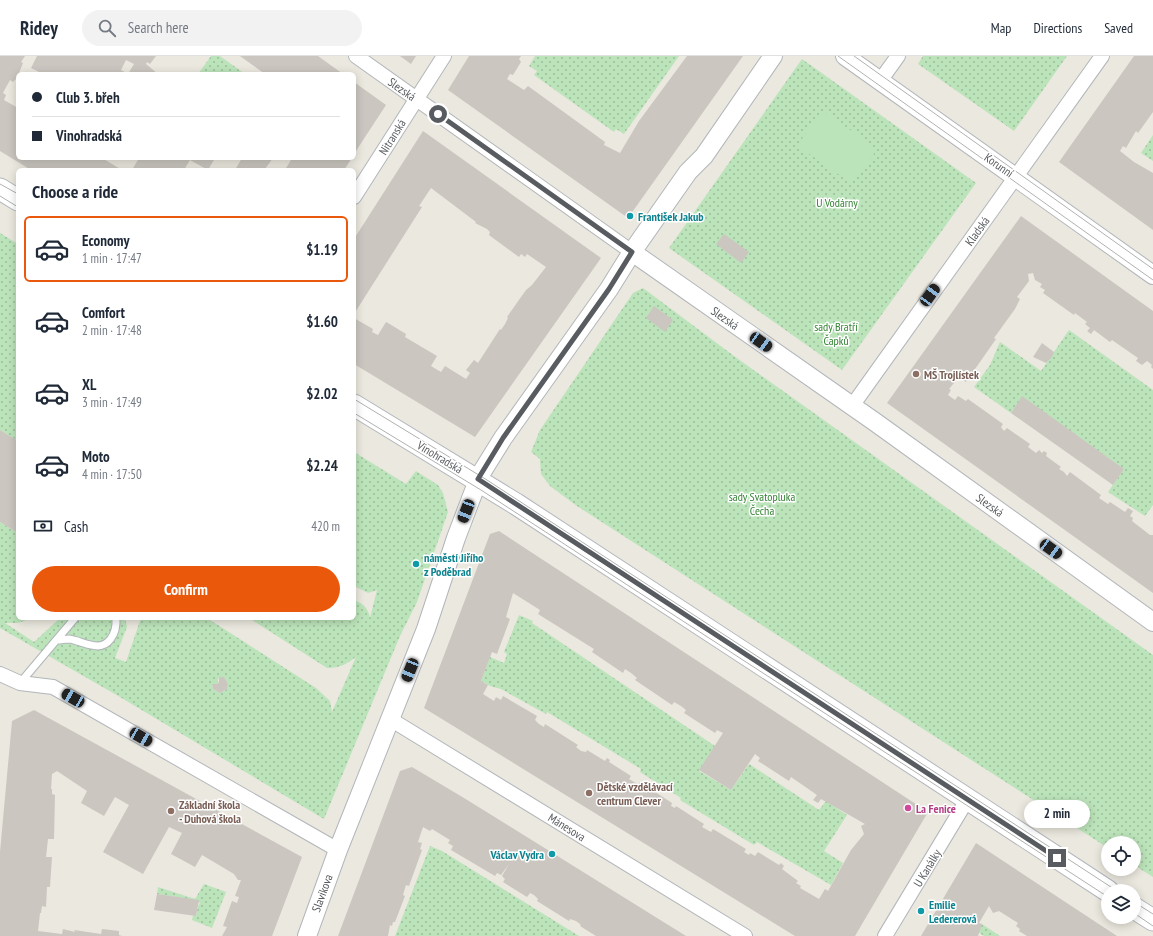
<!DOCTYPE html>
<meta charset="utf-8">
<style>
:root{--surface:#fff;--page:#f2f2f3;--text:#1f2937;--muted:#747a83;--line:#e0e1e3;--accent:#ea580c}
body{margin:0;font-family:"PT Sans Narrow",sans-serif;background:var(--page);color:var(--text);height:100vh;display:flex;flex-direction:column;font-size:15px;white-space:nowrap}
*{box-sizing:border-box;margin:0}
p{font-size:13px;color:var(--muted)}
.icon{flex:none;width:22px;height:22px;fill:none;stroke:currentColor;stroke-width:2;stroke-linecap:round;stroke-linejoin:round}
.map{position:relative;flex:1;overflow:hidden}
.sheet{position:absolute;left:16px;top:112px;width:340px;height:452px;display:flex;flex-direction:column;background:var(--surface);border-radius:6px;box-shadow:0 2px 10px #0003}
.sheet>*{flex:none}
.banner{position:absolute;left:16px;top:16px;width:340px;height:88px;border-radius:6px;box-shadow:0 2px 10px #0003;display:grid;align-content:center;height:88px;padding:0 16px;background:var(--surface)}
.fabs{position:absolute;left:1101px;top:780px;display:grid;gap:8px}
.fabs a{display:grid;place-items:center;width:40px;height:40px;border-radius:50%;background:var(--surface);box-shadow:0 2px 10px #0003;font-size:20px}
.end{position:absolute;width:18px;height:18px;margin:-9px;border:5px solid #585c60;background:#fff;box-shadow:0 0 0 2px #fff}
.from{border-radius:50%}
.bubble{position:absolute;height:28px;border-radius:14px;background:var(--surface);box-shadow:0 2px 10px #0003;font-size:13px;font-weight:800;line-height:28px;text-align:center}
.car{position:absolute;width:12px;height:24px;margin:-12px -6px;border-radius:5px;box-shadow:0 0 3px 1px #0007;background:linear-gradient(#222 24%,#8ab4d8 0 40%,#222 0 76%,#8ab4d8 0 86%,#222 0)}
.banner b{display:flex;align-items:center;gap:14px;height:38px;font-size:15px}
.banner b+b{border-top:1px solid var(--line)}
.banner i{width:10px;height:10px;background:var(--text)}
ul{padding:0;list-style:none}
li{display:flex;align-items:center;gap:12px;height:66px;margin:0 8px 6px;padding:0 8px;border:2px solid transparent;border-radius:6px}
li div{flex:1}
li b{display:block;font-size:15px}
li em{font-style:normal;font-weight:800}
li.on{border-color:var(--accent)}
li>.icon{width:36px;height:36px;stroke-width:1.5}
h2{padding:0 16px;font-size:18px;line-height:48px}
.pay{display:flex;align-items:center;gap:10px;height:44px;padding:0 16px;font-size:15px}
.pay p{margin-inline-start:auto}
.primary-button{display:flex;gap:8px;margin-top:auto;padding:8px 16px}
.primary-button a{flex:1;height:46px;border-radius:24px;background:var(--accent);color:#fff;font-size:16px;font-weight:800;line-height:46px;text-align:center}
header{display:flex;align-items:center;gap:24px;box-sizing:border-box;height:56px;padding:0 20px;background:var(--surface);border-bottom:1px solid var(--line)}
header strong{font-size:19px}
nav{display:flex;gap:22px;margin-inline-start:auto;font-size:14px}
.search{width:280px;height:36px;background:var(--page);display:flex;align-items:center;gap:10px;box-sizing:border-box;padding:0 14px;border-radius:22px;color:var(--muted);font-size:15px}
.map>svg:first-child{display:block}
</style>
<header>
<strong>Ridey</strong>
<div class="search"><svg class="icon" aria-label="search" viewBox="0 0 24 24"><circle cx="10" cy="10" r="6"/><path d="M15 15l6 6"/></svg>Search here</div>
<nav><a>Map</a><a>Directions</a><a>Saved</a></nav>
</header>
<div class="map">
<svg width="1153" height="880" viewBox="0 0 1153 880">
<defs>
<pattern id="green-dots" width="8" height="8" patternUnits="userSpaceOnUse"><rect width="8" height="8" fill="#bce4ba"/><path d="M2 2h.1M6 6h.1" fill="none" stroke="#9cbc9b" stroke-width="1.8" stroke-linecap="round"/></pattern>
</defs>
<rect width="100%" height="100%" fill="#ebe8df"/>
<!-- green -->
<path fill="url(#green-dots)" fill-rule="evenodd" d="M 211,0 L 220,0 L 245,18 L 198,18 Z
M 535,0 L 679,0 L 624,78 L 616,73 L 614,76 L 534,19 L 537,15 L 529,10 Z
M 923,0 L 1067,0 L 1014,75 L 918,8 Z
M 802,3 L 976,127 L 842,314 L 669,192 Z
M 1153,79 L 1153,105 L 1141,97 Z
M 0,177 L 18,188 L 18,385 L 0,374 Z
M 643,232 L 734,300 L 1153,599 L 1153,821 L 1134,809 L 1134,787 L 1108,787 L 1108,792 L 577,450 L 550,430 L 541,418 L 540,403 L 531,396 L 540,374 L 633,237 Z
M 1069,274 L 1153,334 L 1153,449 L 1145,460 L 1108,436 L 1124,413 L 1022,341 L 1011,357 L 974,331 L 990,309 L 1000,286 L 1041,315 Z
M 354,396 L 406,428 L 416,415 L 438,429 L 443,437 L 448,456 L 417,546 L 400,580 L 324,763 L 120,641 L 0,572 L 0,466 L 18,477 L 18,562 L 29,562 C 21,568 14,567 5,567 L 34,586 L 60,562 L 125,562 L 127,571 L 115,602 L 126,606 L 141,562 L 207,562 L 316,632 L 330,645 L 332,656 L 356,601 C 346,608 341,612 327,612 L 249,562 L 354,562 L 354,544 C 364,548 368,552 370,562 L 377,534 L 368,537 L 354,530 ZM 219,621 L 224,621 L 228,628 L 227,633 L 220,637 L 213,633 L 212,629 L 217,628 Z
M 519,559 L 533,565 L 532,567 L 715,690 L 699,715 L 731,734 L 749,708 L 819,754 L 826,745 L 847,759 L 824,795 L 843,807 L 831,829 L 757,786 L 754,789 L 680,744 L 681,742 L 640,716 L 641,713 L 547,656 L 546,658 L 501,633 L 490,630 L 481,625 L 490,601 L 504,607 L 507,598 L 504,596 Z
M 430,790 L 442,795 L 579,880 L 395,880 Z
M 204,828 L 226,836 L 212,872 L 192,864 L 193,859 L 196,860 L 198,850 L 200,847 L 195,844 L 157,838 L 158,831 L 195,843 Z
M 982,868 L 1000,880 L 984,880 L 978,876 Z"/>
<!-- pitch -->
<path fill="#bce4ba" d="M 826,57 L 873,90 L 874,98 L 855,124 L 848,125 L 801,92 L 801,84 L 818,59 Z"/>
<!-- building -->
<path fill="#cbc6c0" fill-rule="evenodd" d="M 0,0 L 25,0 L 21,6 L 23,7 L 17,22 L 13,26 L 10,24 L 3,37 L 6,39 L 4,44 L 18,52 L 18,102 L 102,102 L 122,114 L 31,114 L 0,95 Z
M 37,0 L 156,0 L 150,8 L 147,6 L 146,8 L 158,18 L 128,18 L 134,8 L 126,4 L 121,14 L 128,18 L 43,18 L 31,12 Z
M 240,0 L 318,0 L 343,18 L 265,18 Z
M 400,0 L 416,0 L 411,8 Z
M 469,0 L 521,0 L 519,3 L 521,6 L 513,19 L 510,18 L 507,23 L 524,34 L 528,30 L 605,86 L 604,89 L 620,97 L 639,65 L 687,0 L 743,0 L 628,162 L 448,34 Z
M 1134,0 L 1153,0 L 1153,56 L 1138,77 L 1136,75 L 1126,92 L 1123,90 L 1120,95 L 1134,106 L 1153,117 L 1153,174 L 1059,106 Z
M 354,26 L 386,49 L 354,98 Z
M 423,75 L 601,202 L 475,381 L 354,308 L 354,262 L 373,273 L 372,276 L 378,279 L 386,266 L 388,267 L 406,278 L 405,281 L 410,284 L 437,300 L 431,310 L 441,316 L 445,310 L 466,323 L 470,317 L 466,314 L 474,304 L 478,307 L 500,273 L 501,274 L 505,268 L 508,262 L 507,261 L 526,234 L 532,229 L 546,211 L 527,198 L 525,201 L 521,198 L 519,201 L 489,179 L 490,176 L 487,173 L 475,167 L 476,166 L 431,132 L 419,150 L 422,151 L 354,258 L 354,183 Z
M 139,102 L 215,102 L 208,114 L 190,104 L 184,114 L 132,114 Z
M 242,102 L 273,102 L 265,113 L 263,112 L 261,114 L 235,114 Z
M 292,102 L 352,102 L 344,114 L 285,114 Z
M 1021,160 L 1153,255 L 1153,313 L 1151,311 L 1152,309 L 1147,305 L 1142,309 L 1136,305 L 1138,302 L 1112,284 L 1110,286 L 1094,274 L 1091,278 L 1087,275 L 1090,272 L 1085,268 L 1087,266 L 1075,257 L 1074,259 L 1043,237 L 1045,234 L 1040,231 L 1042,228 L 1035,224 L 1033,217 L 1028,218 L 1029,225 L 1017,241 L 1020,243 L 1015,253 L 994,282 L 996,283 L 966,326 L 959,321 L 949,333 L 951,334 L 948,339 L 955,344 L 958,340 L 966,345 L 968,343 L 1003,368 L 1001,371 L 1004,375 L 1007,372 L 1030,388 L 1028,391 L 1036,397 L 1039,394 L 1042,397 L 1044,395 L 1047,397 L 1046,400 L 1061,411 L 1059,413 L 1064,416 L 1067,420 L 1070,416 L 1101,439 L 1099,442 L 1108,448 L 1110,446 L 1125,456 L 1128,452 L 1133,455 L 1130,460 L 1133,462 L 1132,465 L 1150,479 L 1153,479 L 1153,537 L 887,347 Z
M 724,178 L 749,196 L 741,207 L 716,188 Z
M 654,250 L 673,264 L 665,276 L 646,262 Z
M 1042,287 L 1054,296 L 1052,301 L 1046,307 L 1033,301 Z
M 1022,340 L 1124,413 L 1113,429 L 1011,357 Z
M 0,374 L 18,385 L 18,477 L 0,466 Z
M 499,475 L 928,756 L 855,880 L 795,880 L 424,652 L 490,478 ZM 513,537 L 540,554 L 538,558 L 594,593 L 592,596 L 623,617 L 625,613 L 631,617 L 637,622 L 635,624 L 672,649 L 674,646 L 681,650 L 686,654 L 684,657 L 715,677 L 717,674 L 723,677 L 699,714 L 731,734 L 755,698 L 760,702 L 758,705 L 789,725 L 791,721 L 817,739 L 813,744 L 818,747 L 821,743 L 865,768 L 861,770 L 864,778 L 851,794 L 828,835 L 825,833 L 819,843 L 800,832 L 801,830 L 796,827 L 798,825 L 782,813 L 784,810 L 781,807 L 779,809 L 758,796 L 755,800 L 750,797 L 749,799 L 744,796 L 746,793 L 713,773 L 711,776 L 702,771 L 704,768 L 676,750 L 675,752 L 671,750 L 672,747 L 640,726 L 638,728 L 634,726 L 629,723 L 631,720 L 609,706 L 610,704 L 607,702 L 605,705 L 587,694 L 586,696 L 581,695 L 576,691 L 578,689 L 545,668 L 544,671 L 539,668 L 535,664 L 537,660 L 503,640 L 501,644 L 496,641 L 494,645 L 483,638 L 488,629 L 481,625 L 492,596 L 497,598 L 510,563 L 506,561 Z
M 219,621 L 224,621 L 228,628 L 227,633 L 220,637 L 213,633 L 212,628 L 217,628 L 219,626 Z
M 34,654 L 302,801 L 272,880 L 222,880 L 227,871 L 223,870 L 232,845 L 237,847 L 239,841 L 235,840 L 241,824 L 238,824 L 234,818 L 202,799 L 195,811 L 171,798 L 182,777 L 169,771 L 143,818 L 103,796 L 129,749 L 115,741 L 104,760 L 81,747 L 87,735 L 57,715 L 52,718 L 51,733 L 52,733 L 52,738 L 55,739 L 54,783 L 48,783 L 46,801 L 52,801 L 50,831 L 47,831 L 46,851 L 42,850 L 41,857 L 40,857 L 38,875 L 62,878 L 63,873 L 75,876 L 74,874 L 101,878 L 102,873 L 119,875 L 119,879 L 122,880 L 0,880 L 0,796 L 12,665 Z
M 412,711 L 464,742 L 686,880 L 596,880 L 580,870 L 581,869 L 576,865 L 570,863 L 569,865 L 537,845 L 538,843 L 534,839 L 530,837 L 527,841 L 503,826 L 505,823 L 502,820 L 509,808 L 501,819 L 497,817 L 495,820 L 451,794 L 453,790 L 448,787 L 450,784 L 432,773 L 430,775 L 423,771 L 418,786 L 422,787 L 420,793 L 422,794 L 409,830 L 406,829 L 403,839 L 405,840 L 395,866 L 393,866 L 392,870 L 390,869 L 388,880 L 338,880 L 400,715 Z
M 976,787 L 1041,830 L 1117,880 L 1027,880 L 1019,875 L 1020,873 L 1016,870 L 1018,867 L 999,855 L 993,857 L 989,850 L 979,867 L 982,868 L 978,880 L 921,880 Z
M 157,838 L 199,844 L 196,860 L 154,854 Z"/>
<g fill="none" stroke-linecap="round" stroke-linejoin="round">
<!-- service casing -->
<g stroke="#b2b6ba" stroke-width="9">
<path id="service" d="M 57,584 C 61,584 65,583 69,583 C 77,584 84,588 91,589 C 109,594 117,577 116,562
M 20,627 L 75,562"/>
</g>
<!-- minor casing -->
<g stroke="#b2b6ba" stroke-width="16">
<path id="minor" d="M 356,0 L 632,196
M 880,25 L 898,0
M 354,141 L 444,0
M 852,350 L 1102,0
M 0,618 L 20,627 L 53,631 L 338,794
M 390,663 L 745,880
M 885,880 L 967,744"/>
</g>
<!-- tertiary casing -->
<g stroke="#b2b6ba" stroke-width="20">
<path id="tertiary" d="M 845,0 L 1153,219
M 632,196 L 875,366 L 1153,566
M 307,880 L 338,794 L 426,573 L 456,482 L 480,419 L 503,382 L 609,233 L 632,196 L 688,116 L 704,100 L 773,0"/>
</g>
<!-- secondary casing -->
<g stroke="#b3b7bc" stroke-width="23">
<path id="secondary" d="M 0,133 L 18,144
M 354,349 L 516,448 L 1108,835
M 1134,852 L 1153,864"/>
</g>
<!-- service -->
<use href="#service" stroke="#fff" stroke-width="7"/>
<!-- minor -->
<use href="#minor" stroke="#fff" stroke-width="14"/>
<!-- tertiary -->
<use href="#tertiary" stroke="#fff" stroke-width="18"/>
<!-- secondary -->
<use href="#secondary" stroke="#fff" stroke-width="21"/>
<!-- tram -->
<path stroke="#b0b1b1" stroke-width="1" d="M 838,0 L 1153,224
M 854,0 L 1153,213
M 0,128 L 18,138
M 0,140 L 18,151
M 354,343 L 487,424 L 1117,835
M 354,357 L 481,434 L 1108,841
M 1134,846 L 1153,858
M 1134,857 L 1153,870"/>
</g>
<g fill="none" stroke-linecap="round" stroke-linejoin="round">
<!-- route -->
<path stroke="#585c60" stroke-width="5" d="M 438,58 L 632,196 L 609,233 L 503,382 L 478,423 L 1057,802"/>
</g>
<!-- markers -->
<g fill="#0f9aa8" stroke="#fff" stroke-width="1.5">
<circle cx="630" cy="160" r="4"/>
<circle cx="416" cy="508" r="4"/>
<circle cx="552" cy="798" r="4"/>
<circle cx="921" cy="855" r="4"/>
</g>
<g fill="#8d6e63" stroke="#fff" stroke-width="1.5">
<circle cx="916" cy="318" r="4"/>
<circle cx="589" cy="737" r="4"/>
<circle cx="171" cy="755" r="4"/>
</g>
<circle fill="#d1479c" stroke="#fff" stroke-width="1.5" cx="908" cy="752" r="4"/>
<g text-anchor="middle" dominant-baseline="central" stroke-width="3" stroke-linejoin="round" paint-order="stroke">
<!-- street labels -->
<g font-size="12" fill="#585c60" stroke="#fff">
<text transform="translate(402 33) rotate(35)">Slezská</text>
<text transform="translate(392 81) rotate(-58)">Nitranská</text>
<text transform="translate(999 109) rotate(35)">Korunní</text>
<text transform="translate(977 175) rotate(-54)">Kladská</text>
<text transform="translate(725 262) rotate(35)">Slezská</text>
<text transform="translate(440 401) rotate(31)">Vinohradská</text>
<text transform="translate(990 449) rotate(36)">Slezská</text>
<text transform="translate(567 771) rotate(32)">Mánesova</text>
<text transform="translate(927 812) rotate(-59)">U Kanálky</text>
<text transform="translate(322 837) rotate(-70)">Slavíkova</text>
</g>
<!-- park labels -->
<g font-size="12" fill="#348334" stroke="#fff">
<text x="837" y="146">U Vodárny</text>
<text x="836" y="270">sady Bratří<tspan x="836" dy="14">Čapků</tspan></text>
<text x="762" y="440">sady Svatopluka<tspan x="762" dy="14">Čecha</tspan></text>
</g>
<!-- culture labels -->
<g font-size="12" font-weight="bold" fill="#0d838f" stroke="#fff" text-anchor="start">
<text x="638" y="160">František Jakub</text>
<text x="424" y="501">náměstí Jiřího<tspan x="424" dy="14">z Poděbrad</tspan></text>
<text x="544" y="798" text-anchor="end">Václav Vydra</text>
<text x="929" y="848">Emilie<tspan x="929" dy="14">Ledererová</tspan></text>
</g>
<!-- education labels -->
<g font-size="12" font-weight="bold" fill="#785e54" stroke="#fff" text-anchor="start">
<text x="924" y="318">MŠ Trojlístek</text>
<text x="597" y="730">Dětské vzdělávací<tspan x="597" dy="14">centrum Clever</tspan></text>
<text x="179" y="748">Základní škola<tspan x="179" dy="14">- Duhová škola</tspan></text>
</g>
<!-- hotel labels -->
<g font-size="12" font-weight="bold" fill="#b23c85" stroke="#fff" text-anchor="start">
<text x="916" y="752">La Fenice</text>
</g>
</g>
</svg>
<div class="fabs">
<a><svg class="icon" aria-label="locate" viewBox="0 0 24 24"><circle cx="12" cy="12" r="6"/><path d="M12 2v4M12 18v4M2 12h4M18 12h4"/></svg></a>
<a><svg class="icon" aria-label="layers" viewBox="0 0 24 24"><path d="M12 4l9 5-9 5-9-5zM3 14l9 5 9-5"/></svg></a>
</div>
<i class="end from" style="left:438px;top:58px"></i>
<i class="end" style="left:1057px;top:802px"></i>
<div class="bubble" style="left:1024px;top:744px;width:66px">2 min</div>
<i class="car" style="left:930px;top:239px;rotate:36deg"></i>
<i class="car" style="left:761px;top:286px;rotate:125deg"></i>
<i class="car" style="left:466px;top:455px;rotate:201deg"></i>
<i class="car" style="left:1051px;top:493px;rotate:126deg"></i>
<i class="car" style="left:410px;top:614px;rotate:202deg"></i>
<i class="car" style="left:73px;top:642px;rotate:300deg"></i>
<i class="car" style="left:141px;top:681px;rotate:120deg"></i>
<div class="banner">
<b><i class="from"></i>Club 3. břeh</b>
<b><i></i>Vinohradská</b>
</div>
<section class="sheet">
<h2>Choose a ride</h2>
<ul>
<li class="on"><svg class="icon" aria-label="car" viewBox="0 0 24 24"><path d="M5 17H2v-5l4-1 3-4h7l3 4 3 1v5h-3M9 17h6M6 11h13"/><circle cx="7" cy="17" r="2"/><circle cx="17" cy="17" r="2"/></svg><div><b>Economy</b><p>1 min · 17:47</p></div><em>$1.19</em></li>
<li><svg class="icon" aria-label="car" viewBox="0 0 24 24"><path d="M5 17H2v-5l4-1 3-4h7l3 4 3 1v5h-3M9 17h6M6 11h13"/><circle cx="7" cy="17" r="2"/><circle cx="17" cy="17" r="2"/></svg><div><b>Comfort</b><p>2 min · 17:48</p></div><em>$1.60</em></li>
<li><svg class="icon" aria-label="car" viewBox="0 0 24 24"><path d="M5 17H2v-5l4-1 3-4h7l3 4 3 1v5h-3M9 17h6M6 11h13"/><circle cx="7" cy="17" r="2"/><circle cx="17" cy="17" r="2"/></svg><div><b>XL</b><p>3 min · 17:49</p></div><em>$2.02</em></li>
<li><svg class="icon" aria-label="car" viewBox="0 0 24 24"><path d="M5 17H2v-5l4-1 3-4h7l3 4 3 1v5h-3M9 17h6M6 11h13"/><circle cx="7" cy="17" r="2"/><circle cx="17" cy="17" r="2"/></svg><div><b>Moto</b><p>4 min · 17:50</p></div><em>$2.24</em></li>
</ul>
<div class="pay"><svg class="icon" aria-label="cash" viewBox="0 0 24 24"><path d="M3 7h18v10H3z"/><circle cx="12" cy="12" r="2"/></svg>Cash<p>420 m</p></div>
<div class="primary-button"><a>Confirm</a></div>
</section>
</div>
